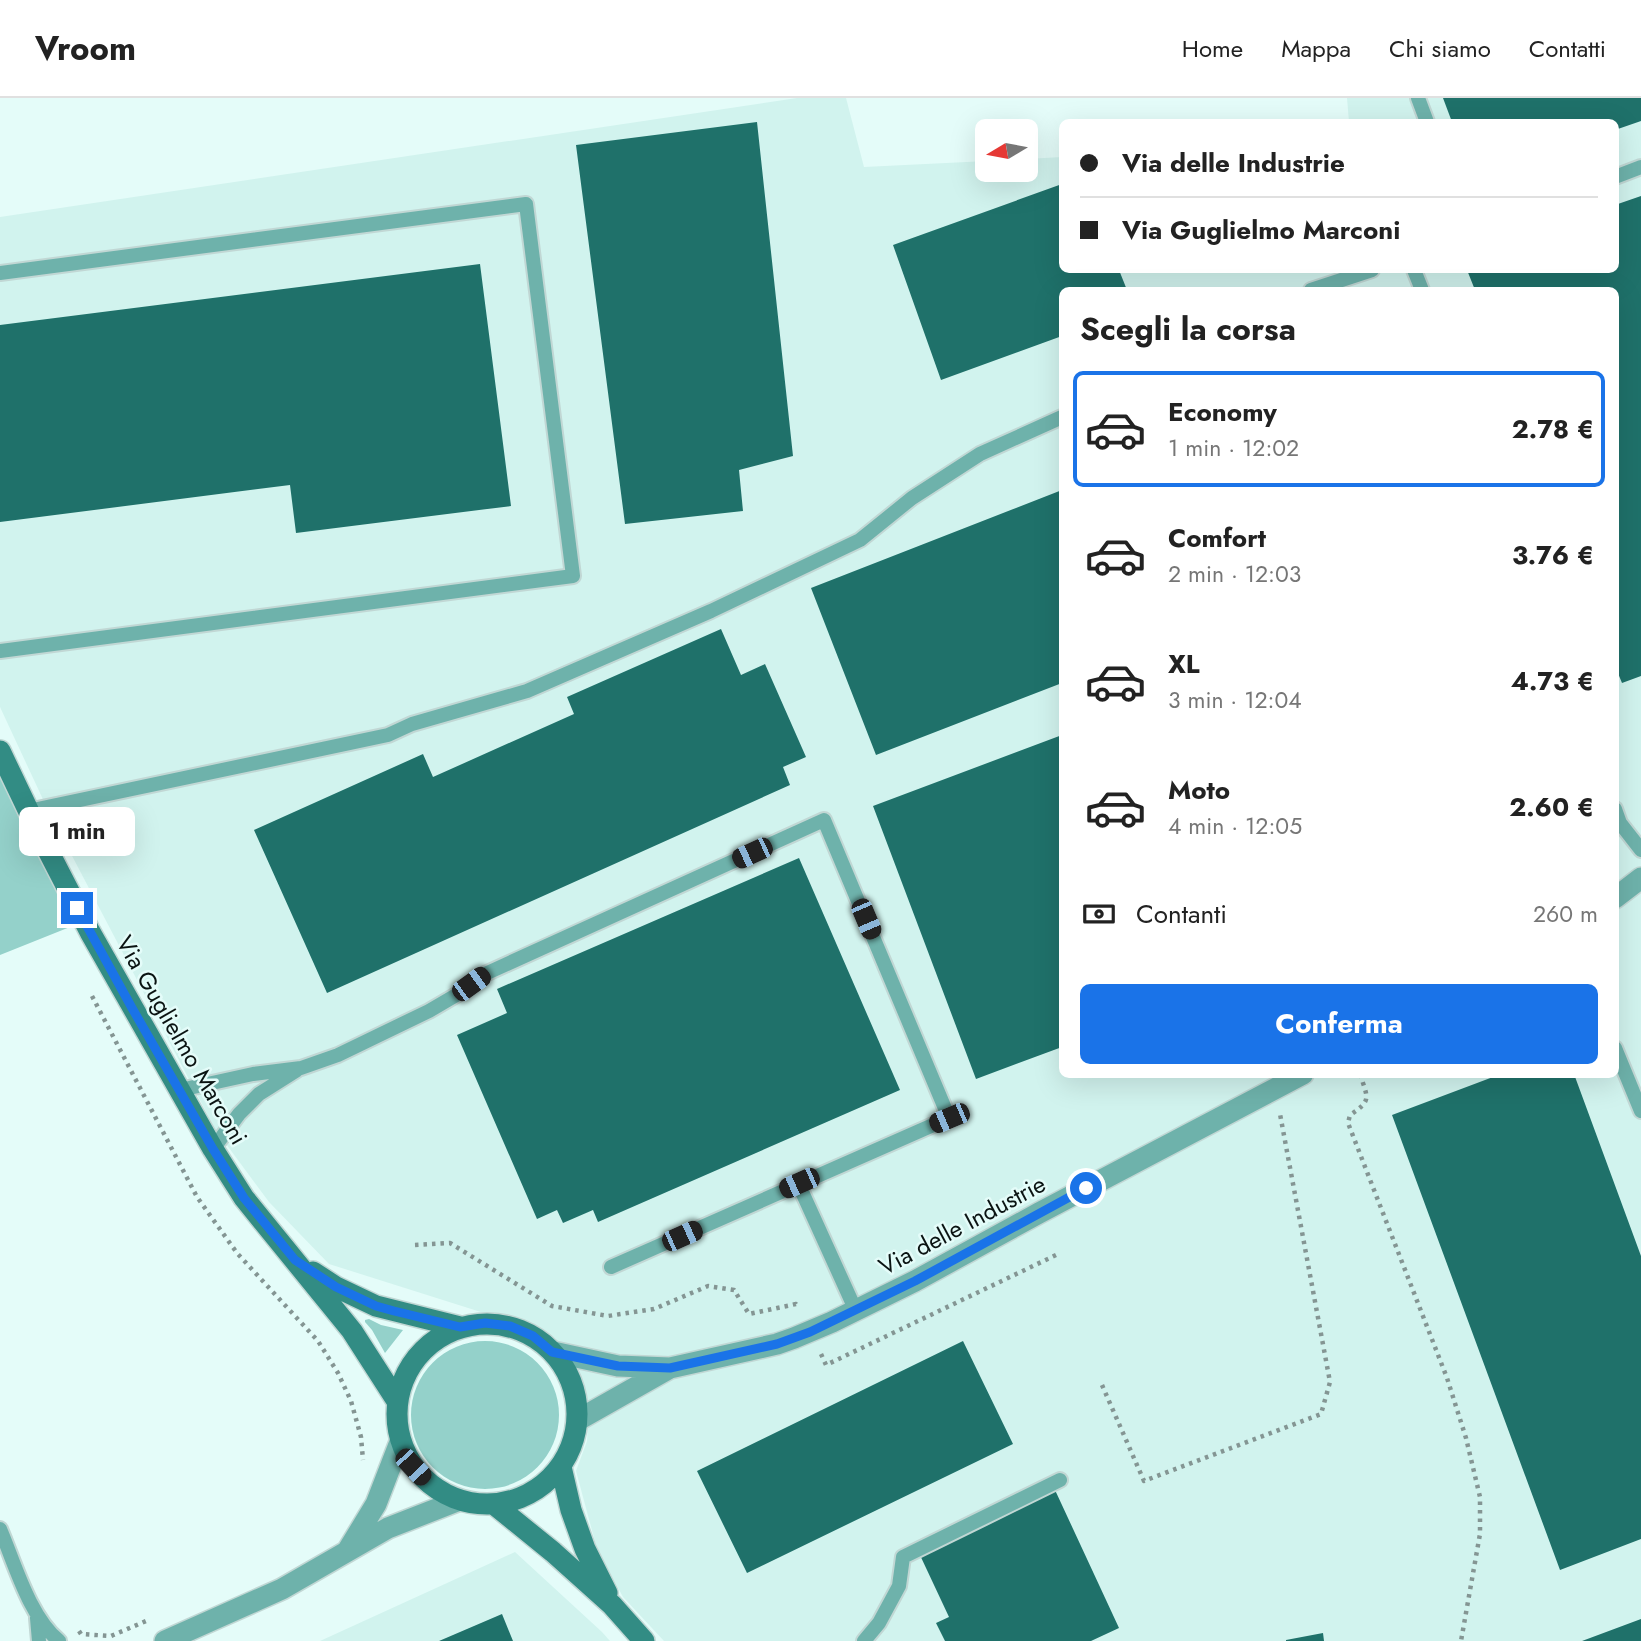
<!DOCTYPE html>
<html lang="it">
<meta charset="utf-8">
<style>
:root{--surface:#fff;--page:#f2f2f2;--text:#222;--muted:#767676;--line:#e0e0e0;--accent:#1a73e8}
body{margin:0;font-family:Jost,sans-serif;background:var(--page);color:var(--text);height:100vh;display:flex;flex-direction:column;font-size:26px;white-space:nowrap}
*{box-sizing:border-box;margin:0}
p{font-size:23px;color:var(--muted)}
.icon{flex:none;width:38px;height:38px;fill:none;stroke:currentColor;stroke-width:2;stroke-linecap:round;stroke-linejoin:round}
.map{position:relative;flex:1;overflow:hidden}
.panel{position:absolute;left:1059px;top:189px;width:560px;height:791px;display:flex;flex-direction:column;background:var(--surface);border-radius:10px;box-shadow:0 7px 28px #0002}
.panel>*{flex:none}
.top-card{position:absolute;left:1059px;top:21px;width:560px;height:154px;border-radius:10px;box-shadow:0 7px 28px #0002;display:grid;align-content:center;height:154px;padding:0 21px;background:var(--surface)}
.needle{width:46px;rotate:260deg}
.fabs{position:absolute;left:975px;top:21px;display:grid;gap:14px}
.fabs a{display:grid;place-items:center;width:63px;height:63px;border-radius:10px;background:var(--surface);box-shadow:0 7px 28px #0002;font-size:35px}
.end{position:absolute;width:32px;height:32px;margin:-16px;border:9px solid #1a73e8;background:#fff;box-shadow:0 0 0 4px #fff}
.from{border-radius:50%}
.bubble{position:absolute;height:49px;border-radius:10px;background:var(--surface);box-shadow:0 7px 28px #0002;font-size:23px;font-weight:700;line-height:49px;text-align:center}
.car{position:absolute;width:21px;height:42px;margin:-21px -10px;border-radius:9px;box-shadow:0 0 5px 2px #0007;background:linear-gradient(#222 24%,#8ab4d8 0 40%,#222 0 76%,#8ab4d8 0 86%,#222 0)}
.top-card b{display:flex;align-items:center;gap:24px;height:66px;font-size:26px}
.top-card b+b{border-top:2px solid var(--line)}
.top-card i{width:18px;height:18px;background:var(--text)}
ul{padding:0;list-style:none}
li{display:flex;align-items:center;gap:21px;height:116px;margin:0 14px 10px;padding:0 7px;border:4px solid transparent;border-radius:10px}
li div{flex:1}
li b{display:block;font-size:26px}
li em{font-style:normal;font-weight:700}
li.current{border-color:var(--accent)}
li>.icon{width:63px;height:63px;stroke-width:1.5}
h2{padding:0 21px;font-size:32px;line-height:84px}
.pay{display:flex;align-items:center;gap:18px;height:77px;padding:0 21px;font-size:26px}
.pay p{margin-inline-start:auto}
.action{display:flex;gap:14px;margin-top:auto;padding:14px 21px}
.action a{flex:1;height:80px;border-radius:10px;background:var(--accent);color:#fff;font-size:28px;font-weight:700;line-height:80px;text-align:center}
header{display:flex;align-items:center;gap:42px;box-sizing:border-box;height:98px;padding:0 35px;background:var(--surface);border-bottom:2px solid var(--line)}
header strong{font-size:33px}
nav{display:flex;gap:38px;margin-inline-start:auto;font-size:24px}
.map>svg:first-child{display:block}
</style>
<header>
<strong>Vroom</strong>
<nav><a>Home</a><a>Mappa</a><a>Chi siamo</a><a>Contatti</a></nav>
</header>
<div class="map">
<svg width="1641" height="1543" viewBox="0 0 1641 1543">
<rect width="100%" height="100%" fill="#e4fcf9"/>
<!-- built -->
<path fill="#d1f3ee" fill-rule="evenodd" d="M 797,0 L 846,0 L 864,69 L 987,63 L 987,72 L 1026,72 L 1026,61 L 1062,59 L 1062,172 L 1615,172 L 1615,24 L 1349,24 L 1347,0 L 1641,0 L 1641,1543 L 664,1543 L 623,1499 L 597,1451 L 576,1373 L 587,1343 L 589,1305 L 579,1278 L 555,1240 L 522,1221 L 484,1215 L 329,1166 L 269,1104 L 215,1031 L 47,710 L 0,609 L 0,119 ZM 1062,192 L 1615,192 L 1615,976 L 1062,976 Z
M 515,1454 L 602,1534 L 610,1543 L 320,1543 Z"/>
<!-- green -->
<path fill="#94d1ca" d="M 0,660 L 80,825 L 0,857 Z
M 369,1221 L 381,1227 L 403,1232 L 385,1255 L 372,1232 L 365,1224 L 365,1222 Z
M411 1317a74 74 0 1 1 148 0a74 74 0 1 1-148 0Z"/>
<!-- building -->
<path fill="#1f716a" d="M 1443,0 L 1641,0 L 1641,23 L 1615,32 L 1615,24 L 1452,24 Z
M 757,24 L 793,358 L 739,372 L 743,413 L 625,426 L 576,47 Z
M 1062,86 L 1062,172 L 1119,172 L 1127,192 L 1062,192 L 1062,238 L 941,282 L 893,147 Z
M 1641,98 L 1641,578 L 1622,585 L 1615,568 L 1615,192 L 1475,192 L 1467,172 L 1615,172 L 1615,107 Z
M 480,166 L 511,408 L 296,435 L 290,387 L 0,424 L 0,227 Z
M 1062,392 L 1062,585 L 876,657 L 811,490 Z
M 721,531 L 741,577 L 765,566 L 806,659 L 783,669 L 790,687 L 327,895 L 254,732 L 423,656 L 433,679 L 574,616 L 567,599 Z
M 1062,637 L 1062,949 L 976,981 L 873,708 Z
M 799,760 L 900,992 L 598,1124 L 593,1112 L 563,1125 L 557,1112 L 537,1121 L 457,937 L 507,915 L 497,891 Z
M 1501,976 L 1574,976 L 1641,1158 L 1641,1441 L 1560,1472 L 1392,1017 Z
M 963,1243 L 1013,1346 L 747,1475 L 697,1373 Z
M 1055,1392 L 1119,1530 L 1091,1543 L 945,1543 L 936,1525 L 949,1519 L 919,1455 Z
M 502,1516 L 513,1543 L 439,1543 Z
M 1641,1521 L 1641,1543 L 1582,1543 Z
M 1323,1535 L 1324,1543 L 1286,1543 L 1286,1542 Z"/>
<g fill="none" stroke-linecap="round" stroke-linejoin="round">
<!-- lane casing -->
<g stroke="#c1d7d4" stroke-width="18">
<path id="lane" d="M 1418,0 L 1427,24
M 1615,79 L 1641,69
M 1414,172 L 1422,192
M 0,175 L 526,106 L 573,478 L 0,553
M 1311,192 L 1372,172
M 1615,711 L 1620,725 L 1641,752
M 28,713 L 388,637 L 412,626 L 527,593 L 711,513 L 860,442 L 912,400 L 980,356 L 1062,319
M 1615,950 L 1641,1013
M 180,992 L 253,976 L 301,970 L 338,957 L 429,913 L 458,896 L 485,876 L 824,722 L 949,1020 L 611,1169
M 213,1051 L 239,1016 L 259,996 L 297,972
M 798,1085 L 856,1213
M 0,1431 C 15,1466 29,1518 59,1543
M 37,1520 L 39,1543
M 864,1543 L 879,1525 L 899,1488 L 903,1459 L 1060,1382"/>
</g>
<!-- street casing -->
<g stroke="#c1d7d4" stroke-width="24">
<path id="street" d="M 1615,800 L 1641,780
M 553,1254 L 618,1268 L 670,1270 L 777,1246 L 794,1240 L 832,1224 L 915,1183 L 1039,1115 L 1303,976
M 578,1322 L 668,1271
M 348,1452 L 376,1406 L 400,1344
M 165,1543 L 282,1491 L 388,1430 L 457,1403"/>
</g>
<!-- secondary casing -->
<g stroke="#c1d7d4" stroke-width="24">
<path id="secondary" d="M 0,653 L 40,737 L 90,834 L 213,1051 L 244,1100 L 352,1233 L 397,1303
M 313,1174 L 336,1189 L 376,1208 L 460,1229
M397 1316a90 90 0 1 1 180 0a90 90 0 1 1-180 0Z
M 561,1369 L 571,1412 L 585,1451 L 607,1495
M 495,1407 L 553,1454 L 612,1507 L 644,1543"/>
</g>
<!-- path -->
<path stroke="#849593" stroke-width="4.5" stroke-dasharray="3.5 5" stroke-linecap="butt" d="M 92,898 L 197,1099 L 237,1155 L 318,1243 L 338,1275 L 351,1303 L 361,1339 L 363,1362
M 1360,976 C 1368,1001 1372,1002 1350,1017 L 1348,1025 L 1447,1280 L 1466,1340 L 1480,1399 L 1480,1436 L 1461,1543
M 415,1147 L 450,1145 L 552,1208 L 608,1218 L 654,1211 L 708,1188 L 734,1192 L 749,1216 L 796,1206 L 799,1210
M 821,1256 L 826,1267 L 1056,1157
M 1102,1287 L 1144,1383 L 1321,1316 L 1330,1284 L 1280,1016
M 79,1533 L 81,1536 L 111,1538 L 146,1523"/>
<!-- lane -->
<use href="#lane" stroke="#6eb2ab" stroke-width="14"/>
<!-- street -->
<use href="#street" stroke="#6eb2ab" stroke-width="21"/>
<!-- secondary -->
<use href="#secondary" stroke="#328c84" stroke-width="21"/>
</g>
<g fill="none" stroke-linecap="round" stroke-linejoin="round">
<!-- route -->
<path stroke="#1a73e8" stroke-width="9" d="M 77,810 L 132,910 L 213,1051 L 244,1100 L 295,1162 L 336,1189 L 376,1208 L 394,1213 L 460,1229 L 485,1225 L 510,1228 L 533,1238 L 552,1254 L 618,1268 L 670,1270 L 777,1246 L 810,1234 L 915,1183 L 1086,1090"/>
</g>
<g text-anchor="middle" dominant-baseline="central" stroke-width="5" stroke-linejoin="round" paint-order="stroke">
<!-- street labels -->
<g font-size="24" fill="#0a1312" stroke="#e4fcf9">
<text transform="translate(182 942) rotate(60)">Via Guglielmo Marconi</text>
<text transform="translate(962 1127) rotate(-28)">Via delle Industrie</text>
</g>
</g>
</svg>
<div class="fabs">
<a><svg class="needle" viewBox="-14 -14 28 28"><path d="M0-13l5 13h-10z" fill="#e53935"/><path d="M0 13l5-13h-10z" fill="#767676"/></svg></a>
</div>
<i class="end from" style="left:1086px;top:1090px"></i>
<i class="end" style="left:77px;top:810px"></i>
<div class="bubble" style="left:19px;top:709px;width:116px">1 min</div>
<i class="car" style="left:752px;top:755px;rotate:245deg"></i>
<i class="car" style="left:866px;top:821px;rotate:157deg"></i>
<i class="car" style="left:471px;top:886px;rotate:54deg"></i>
<i class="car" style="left:949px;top:1020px;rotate:247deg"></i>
<i class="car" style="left:799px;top:1085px;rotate:246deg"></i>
<i class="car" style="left:682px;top:1138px;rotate:66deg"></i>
<i class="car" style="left:413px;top:1369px;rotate:137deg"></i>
<div class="top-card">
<b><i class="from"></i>Via delle Industrie</b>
<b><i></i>Via Guglielmo Marconi</b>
</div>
<section class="panel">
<h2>Scegli la corsa</h2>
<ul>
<li class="current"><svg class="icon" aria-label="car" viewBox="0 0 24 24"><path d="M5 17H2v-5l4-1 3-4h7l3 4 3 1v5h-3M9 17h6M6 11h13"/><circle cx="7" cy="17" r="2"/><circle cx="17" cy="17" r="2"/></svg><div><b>Economy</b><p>1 min · 12:02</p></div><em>2.78 €</em></li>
<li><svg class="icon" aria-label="car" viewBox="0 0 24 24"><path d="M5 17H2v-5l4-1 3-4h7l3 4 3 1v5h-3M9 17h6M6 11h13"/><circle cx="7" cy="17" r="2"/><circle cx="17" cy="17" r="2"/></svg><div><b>Comfort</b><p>2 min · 12:03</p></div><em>3.76 €</em></li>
<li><svg class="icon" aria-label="car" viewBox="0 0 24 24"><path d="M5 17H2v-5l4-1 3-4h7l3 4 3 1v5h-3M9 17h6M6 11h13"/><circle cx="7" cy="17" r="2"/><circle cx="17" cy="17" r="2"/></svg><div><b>XL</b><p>3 min · 12:04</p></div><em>4.73 €</em></li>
<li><svg class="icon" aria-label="car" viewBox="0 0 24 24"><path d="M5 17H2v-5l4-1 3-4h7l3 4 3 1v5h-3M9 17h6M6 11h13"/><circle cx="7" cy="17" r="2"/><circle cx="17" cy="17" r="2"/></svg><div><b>Moto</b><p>4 min · 12:05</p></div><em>2.60 €</em></li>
</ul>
<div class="pay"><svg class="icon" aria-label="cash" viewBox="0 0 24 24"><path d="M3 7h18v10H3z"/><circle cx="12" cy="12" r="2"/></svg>Contanti<p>260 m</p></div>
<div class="action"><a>Conferma</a></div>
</section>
</div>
